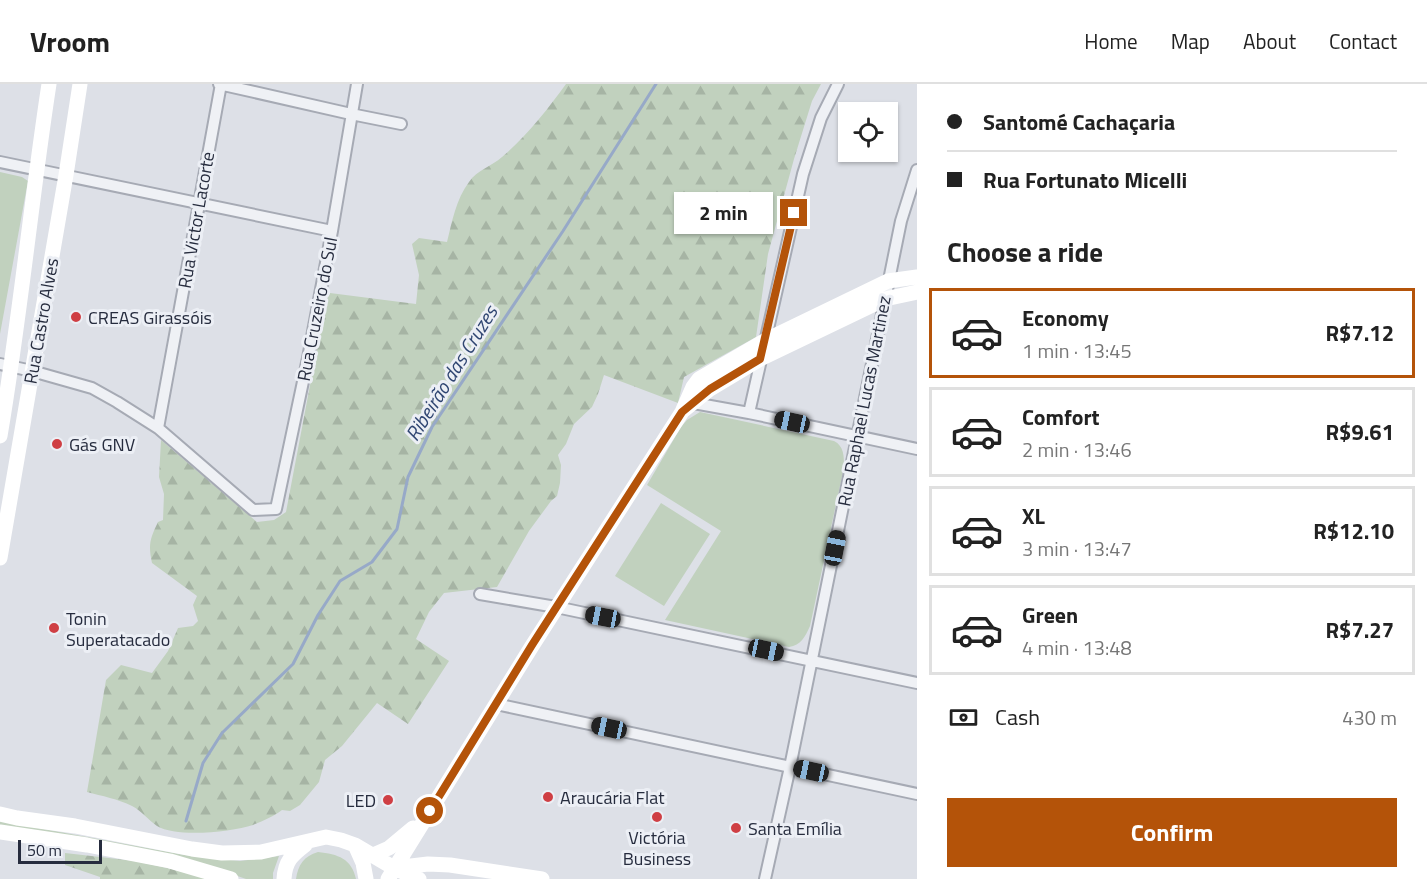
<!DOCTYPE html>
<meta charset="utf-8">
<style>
:root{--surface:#fff;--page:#f6f6f6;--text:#222;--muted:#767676;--line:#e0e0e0;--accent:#b45309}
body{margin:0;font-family:"Titillium Web",sans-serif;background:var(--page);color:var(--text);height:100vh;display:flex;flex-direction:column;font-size:22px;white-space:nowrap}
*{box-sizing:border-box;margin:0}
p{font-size:20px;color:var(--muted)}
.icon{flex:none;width:33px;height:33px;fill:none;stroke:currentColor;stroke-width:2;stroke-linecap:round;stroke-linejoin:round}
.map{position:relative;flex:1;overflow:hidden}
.details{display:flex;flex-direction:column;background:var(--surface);width:510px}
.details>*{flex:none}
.banner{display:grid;align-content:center;height:132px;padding:0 30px;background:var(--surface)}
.buttons{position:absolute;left:838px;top:18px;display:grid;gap:12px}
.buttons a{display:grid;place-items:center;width:60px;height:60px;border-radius:0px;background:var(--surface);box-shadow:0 2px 4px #0004;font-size:30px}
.scale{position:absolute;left:18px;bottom:15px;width:84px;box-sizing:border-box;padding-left:6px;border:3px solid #262c3e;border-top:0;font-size:16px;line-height:21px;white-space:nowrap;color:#262c3e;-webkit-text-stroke:4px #eceff5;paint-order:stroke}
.end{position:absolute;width:27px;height:27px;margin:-14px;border:8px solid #b45309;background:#fff;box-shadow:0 0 0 3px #fff}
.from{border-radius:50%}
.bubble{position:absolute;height:42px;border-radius:0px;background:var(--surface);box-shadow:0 2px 4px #0004;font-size:20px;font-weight:700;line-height:42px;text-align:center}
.car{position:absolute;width:18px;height:36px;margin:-18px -9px;border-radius:8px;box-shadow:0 0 4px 2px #0007;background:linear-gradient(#222 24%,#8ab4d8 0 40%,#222 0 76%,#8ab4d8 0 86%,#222 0)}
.banner b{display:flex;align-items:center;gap:21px;height:57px;font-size:22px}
.banner b+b{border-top:2px solid var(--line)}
.banner i{width:15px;height:15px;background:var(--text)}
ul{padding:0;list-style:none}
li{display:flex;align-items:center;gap:18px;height:90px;margin:0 12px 9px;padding:0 18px;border:3px solid var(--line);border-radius:0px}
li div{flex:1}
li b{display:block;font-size:22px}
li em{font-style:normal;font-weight:700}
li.active{border-color:var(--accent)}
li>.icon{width:54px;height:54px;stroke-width:1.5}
h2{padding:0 30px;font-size:27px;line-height:72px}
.pay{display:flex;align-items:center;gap:15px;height:66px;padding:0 30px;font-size:22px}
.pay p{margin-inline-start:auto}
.cta{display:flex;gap:12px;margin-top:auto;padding:12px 30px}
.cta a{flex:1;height:69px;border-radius:0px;background:var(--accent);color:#fff;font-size:24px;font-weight:700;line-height:69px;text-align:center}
header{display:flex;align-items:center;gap:36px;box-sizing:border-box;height:84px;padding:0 30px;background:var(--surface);border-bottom:2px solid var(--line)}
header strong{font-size:28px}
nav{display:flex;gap:33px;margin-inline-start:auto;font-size:21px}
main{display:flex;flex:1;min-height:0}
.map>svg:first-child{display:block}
</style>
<header>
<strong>Vroom</strong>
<nav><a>Home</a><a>Map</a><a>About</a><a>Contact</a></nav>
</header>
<main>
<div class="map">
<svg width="917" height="795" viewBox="0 0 917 795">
<defs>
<pattern id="forest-firs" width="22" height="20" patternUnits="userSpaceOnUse" patternTransform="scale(1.5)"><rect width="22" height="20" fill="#c1d1be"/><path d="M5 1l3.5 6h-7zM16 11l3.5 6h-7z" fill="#a6b4a4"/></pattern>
</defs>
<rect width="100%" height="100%" fill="#dde0e7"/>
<!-- grass -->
<path fill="#c1d1be" d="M 0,88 L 22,93 L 28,97 L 0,250 Z
M 700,328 L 834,357 C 844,362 844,372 844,383 L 810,542 C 805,553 801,561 789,563 L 665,536 L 721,447 L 647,401 L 681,343 L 687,336 Z
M 661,419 L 710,450 L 664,522 L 615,492 Z
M 0,737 L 185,771 L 240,777 L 279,772 L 273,789 L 273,795 L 246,795 L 229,789 L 0,741 Z
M 318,768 C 338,770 352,775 356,795 L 296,795 C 298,781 304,772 318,768 Z"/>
<!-- forest -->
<path fill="url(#forest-firs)" d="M 566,0 L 821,0 L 812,17 L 794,75 L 768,170 L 756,253 L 684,293 L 678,319 L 604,291 L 598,310 L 592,323 L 574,340 L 566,360 L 558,371 L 561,381 L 560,399 L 557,412 L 551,417 L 529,447 L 497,503 L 444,509 L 429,528 L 416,555 L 449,577 L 408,640 L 377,619 L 342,662 L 325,676 L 319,698 L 300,721 L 290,727 L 282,726 C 274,732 263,737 253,741 C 231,748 177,754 157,742 C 148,736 142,727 132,722 C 118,715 102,712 87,708 L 106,596 L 121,581 L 152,589 L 168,567 L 178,544 L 193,542 L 198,537 L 193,521 L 197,512 L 152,479 C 148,460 150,455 158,438 L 163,436 L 164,410 L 159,393 L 161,356 L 257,438 L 274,436 L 286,428 L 326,217 L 330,209 L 416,220 L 419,191 L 412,160 L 419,154 L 447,158 C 452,138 456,115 469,98 C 477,86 492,82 502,73 C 527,52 547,26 566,0 Z
M 65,769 L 135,777 L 181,787 L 207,795 L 100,795 L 100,793 L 65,781 Z"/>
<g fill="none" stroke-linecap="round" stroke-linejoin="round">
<!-- stream -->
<path stroke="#97a9c8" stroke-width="3" d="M 186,737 L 203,679 L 222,649 L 293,580 L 318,531 L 340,497 L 372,478 L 397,445 L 408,393 L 432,343 L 563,147 L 656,0"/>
<!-- street casing -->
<g stroke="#a6aab4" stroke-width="14">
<path id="street" d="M 219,0 L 351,30 L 401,40
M 0,78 L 332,147
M 0,280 L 32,287 L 92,304 L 117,318 L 158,344 L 253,426 L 276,425 L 308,274 L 332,147 L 357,0
M 688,318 L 749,329 L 917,365
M 749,329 L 803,90 L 821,34 L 838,0
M 158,344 L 221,0
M 480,510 L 556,523 L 917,599
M 496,620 L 917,710
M 765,795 L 790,683 L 901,137 L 917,86"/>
</g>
<!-- street -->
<use href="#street" stroke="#eff1f5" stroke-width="10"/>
<!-- secondary -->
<path stroke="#fff" stroke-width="15" d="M 684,326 L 710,305 L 760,275 L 885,215 L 917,208
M 0,352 C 20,235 31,117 49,0
M 0,474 L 66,91 L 80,0
M 0,730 L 17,734 L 75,742 L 192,765 L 222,769 L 261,768 L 326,753 L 341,756 L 355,761 L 394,784 L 419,795
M 0,748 L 87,761 L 170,777 L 231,795
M 355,761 L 363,779 L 366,795
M 373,771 L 389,764 L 413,744
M 394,784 L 428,780 L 450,781 L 542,795
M 284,795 C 285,777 292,771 305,761
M 388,795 L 532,562 L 682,328 L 693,303 L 699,295 L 766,256 L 888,197 L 917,193"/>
</g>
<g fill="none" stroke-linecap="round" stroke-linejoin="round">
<!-- route -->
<path stroke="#b45309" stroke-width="8" d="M 430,727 L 532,561 L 682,328 L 710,305 L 760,275 L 794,129"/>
</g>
<!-- markers -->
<g fill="#cf3f44" stroke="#eceff5" stroke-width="2">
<circle cx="76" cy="233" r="6"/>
<circle cx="57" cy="360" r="6"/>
<circle cx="54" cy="544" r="6"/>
<circle cx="548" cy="713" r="6"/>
<circle cx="388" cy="716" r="6"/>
<circle cx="657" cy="733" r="6"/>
<circle cx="736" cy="744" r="6"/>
</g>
<g text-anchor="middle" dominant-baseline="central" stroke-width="6" stroke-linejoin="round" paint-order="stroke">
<!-- street labels -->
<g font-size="18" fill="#262c3e" stroke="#eceff5">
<text transform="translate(196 136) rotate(-80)">Rua Victor Lacorte</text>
<text transform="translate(317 225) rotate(-79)">Rua Cruzeiro do Sul</text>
<text transform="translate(41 237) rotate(-80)">Rua Castro Alves</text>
<text transform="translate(864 317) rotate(-79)">Rua Raphael Lucas Martinez</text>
</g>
<!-- poi labels -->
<g font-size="18" fill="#262c3e" stroke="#eceff5" text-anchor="start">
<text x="88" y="233">CREAS Girassóis</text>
<text x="69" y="360">Gás GNV</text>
<text x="66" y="534">Tonin<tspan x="66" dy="21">Superatacado</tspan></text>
<text x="560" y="713">Araucária Flat</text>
<text x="376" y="716" text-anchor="end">LED</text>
<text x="748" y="744">Santa Emília</text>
<text x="657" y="753" text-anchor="middle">Victória<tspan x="657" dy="21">Business</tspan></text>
</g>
<!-- water labels -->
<g font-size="20" font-style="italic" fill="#304672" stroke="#eceff5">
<text transform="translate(451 289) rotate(-58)">Ribeirão das Cruzes</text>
</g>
</g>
</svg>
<div class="buttons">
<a><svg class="icon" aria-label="locate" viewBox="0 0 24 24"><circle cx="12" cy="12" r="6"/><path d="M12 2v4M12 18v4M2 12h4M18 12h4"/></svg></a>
</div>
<div class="scale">50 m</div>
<i class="end from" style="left:430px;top:727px"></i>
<i class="end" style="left:794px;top:129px"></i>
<div class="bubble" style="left:674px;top:108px;width:99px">2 min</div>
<i class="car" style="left:792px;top:338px;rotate:282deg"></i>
<i class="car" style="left:835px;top:464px;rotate:11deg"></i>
<i class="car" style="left:603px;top:533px;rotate:281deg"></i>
<i class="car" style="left:766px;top:566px;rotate:102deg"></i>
<i class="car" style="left:609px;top:644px;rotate:282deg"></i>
<i class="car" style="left:811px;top:687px;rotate:282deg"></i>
</div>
<section class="details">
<div class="banner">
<b><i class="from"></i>Santomé Cachaçaria</b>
<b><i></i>Rua Fortunato Micelli</b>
</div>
<h2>Choose a ride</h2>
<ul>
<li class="active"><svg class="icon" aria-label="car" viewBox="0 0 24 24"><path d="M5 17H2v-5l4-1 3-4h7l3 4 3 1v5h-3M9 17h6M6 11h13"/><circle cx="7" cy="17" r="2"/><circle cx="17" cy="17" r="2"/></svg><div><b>Economy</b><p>1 min · 13:45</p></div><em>R$7.12</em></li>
<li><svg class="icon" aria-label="car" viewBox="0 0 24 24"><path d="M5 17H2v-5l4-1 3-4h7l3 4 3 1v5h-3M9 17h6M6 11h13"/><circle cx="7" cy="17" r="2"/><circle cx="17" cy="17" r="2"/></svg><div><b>Comfort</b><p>2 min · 13:46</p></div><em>R$9.61</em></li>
<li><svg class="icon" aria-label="car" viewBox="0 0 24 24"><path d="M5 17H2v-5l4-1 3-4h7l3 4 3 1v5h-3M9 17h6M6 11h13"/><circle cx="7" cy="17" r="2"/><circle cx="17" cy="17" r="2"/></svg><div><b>XL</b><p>3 min · 13:47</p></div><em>R$12.10</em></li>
<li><svg class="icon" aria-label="car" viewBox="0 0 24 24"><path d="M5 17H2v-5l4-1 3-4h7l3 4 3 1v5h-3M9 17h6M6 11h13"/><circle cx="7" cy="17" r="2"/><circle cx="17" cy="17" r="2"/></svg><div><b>Green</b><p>4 min · 13:48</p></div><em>R$7.27</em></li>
</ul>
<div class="pay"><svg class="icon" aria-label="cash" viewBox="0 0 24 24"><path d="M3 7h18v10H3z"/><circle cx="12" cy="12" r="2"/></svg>Cash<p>430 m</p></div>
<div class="cta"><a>Confirm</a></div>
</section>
</main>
